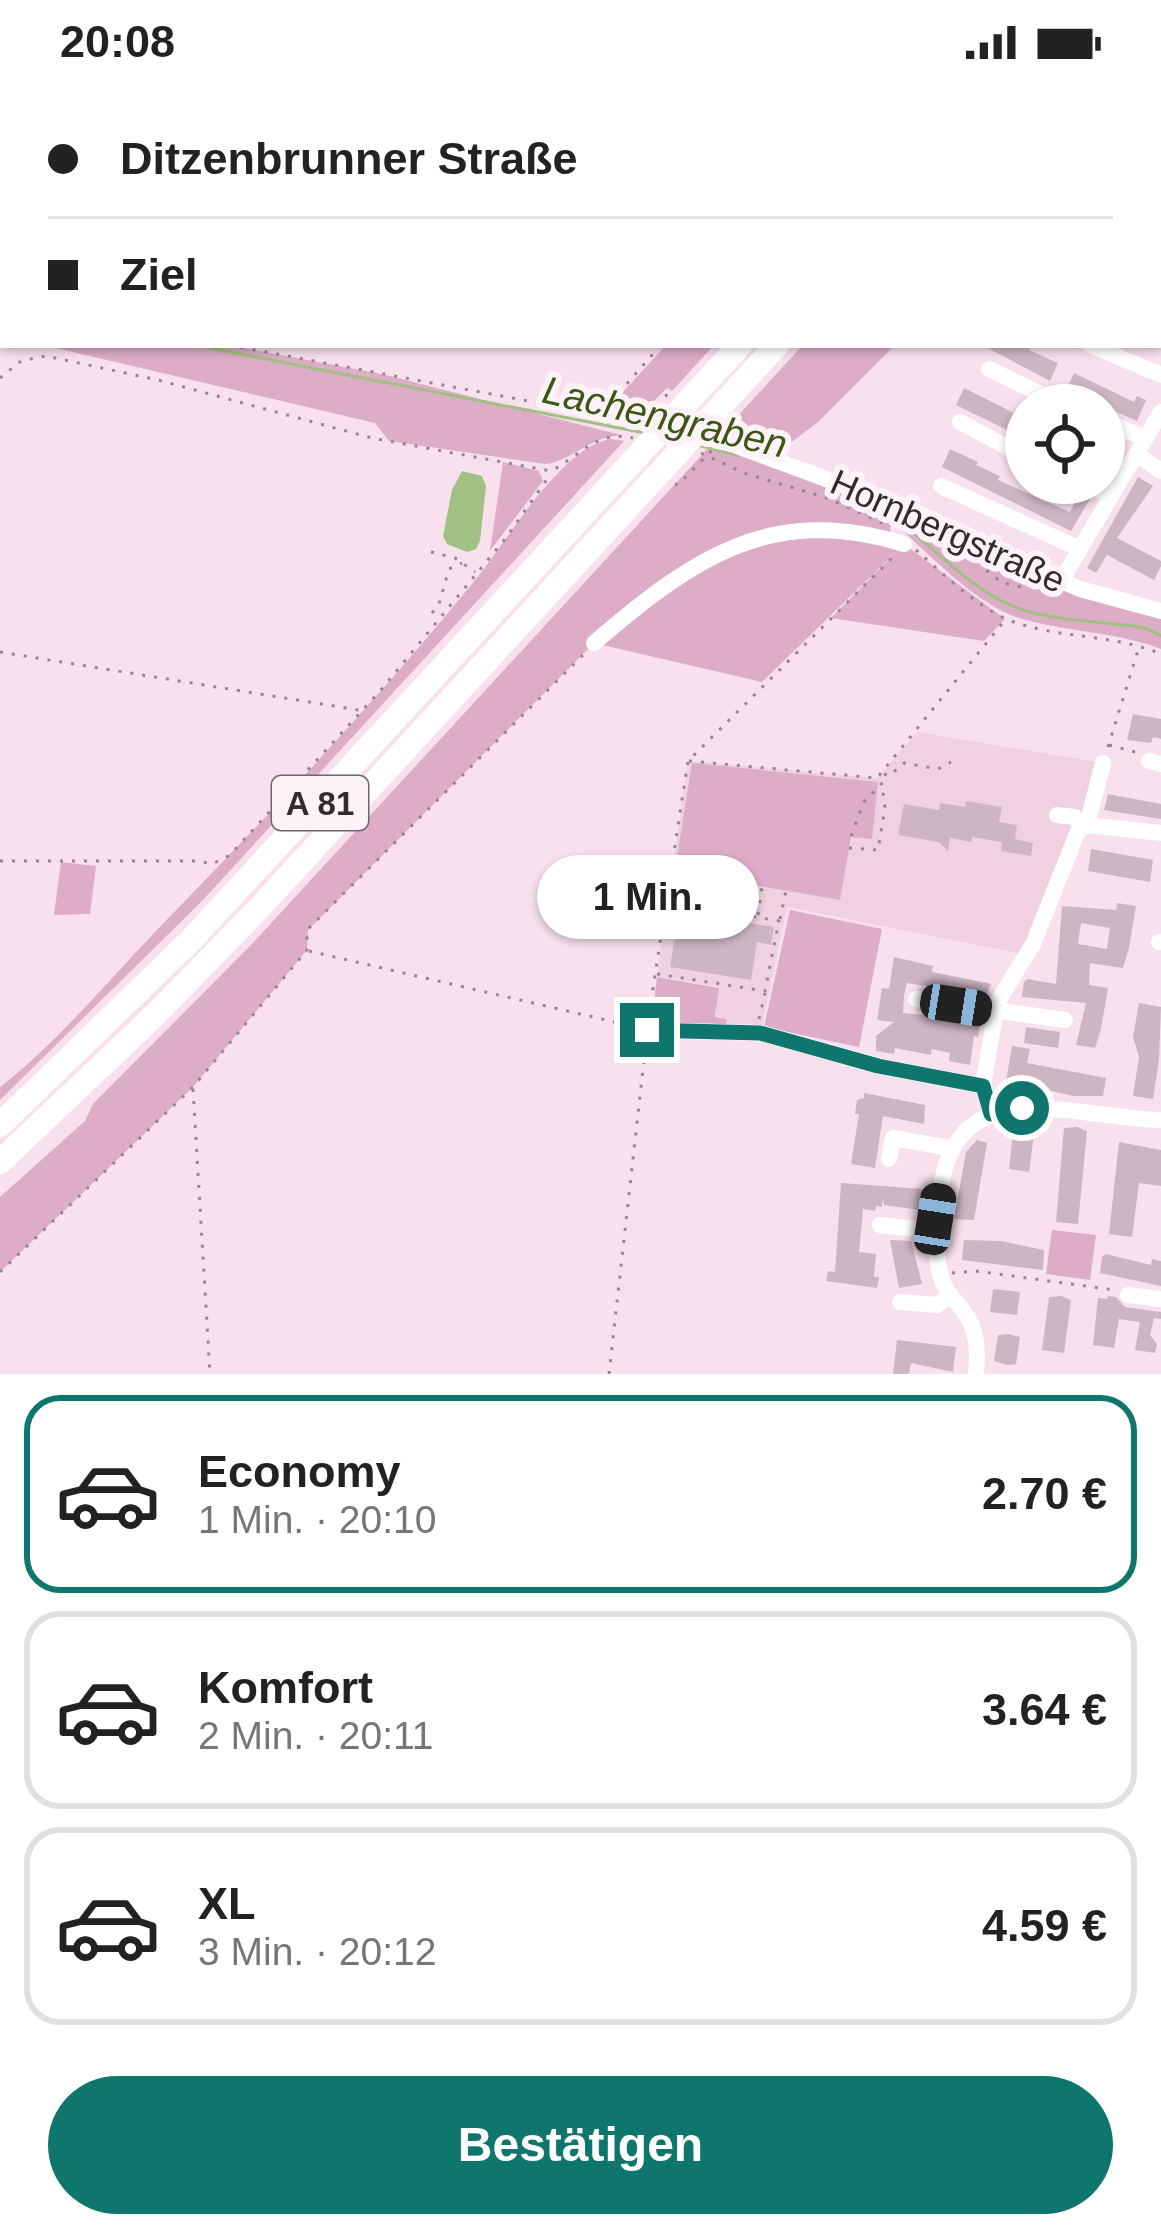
<!DOCTYPE html>
<html lang="de">
<meta charset="utf-8">
<style>
:root{--surface:#fff;--page:#f2f2f2;--text:#222;--muted:#767676;--line:#e0e0e0;--accent:#0f766e}
body{margin:0;font-family:Helvetica,sans-serif;background:var(--page);color:var(--text);height:100vh;display:flex;flex-direction:column;font-size:45px;white-space:nowrap}
*{box-sizing:border-box;margin:0}
p{font-size:39px;color:var(--muted)}
.icon{flex:none;width:66px;height:66px;fill:none;stroke:currentColor;stroke-width:2;stroke-linecap:round;stroke-linejoin:round}
.map{position:relative;height:1290px;overflow:hidden}
.details{display:flex;flex-direction:column;background:var(--surface);flex:1}
.details>*{flex:none}
.banner{position:absolute;left:0px;top:0px;width:1161px;height:264px;box-shadow:0 3px 9px #0004;display:grid;align-content:center;height:264px;padding:0 48px;background:var(--surface)}
.buttons{position:absolute;left:1005px;top:300px;display:grid;gap:24px}
.buttons a{display:grid;place-items:center;width:120px;height:120px;border-radius:50%;background:var(--surface);box-shadow:0 3px 9px #0004;font-size:60px}
.end{position:absolute;width:54px;height:54px;margin:-27px;border:15px solid #0f766e;background:#fff;box-shadow:0 0 0 6px #fff}
.from{border-radius:50%}
.bubble{position:absolute;height:84px;border-radius:42px;background:var(--surface);box-shadow:0 3px 9px #0004;font-size:39px;font-weight:600;line-height:84px;text-align:center}
.car{position:absolute;width:36px;height:72px;margin:-36px -18px;border-radius:15px;box-shadow:0 0 9px 3px #0007;background:linear-gradient(#222 24%,#8ab4d8 0 40%,#222 0 76%,#8ab4d8 0 86%,#222 0)}
.banner b{display:flex;align-items:center;gap:42px;height:114px;font-size:45px}
.banner b+b{border-top:3px solid var(--line)}
.banner i{width:30px;height:30px;background:var(--text)}
ul{padding:21px 0 0;list-style:none}
li{display:flex;align-items:center;gap:36px;height:198px;margin:0 24px 18px;padding:0 24px;border:6px solid var(--line);border-radius:36px}
li div{flex:1}
li b{display:block;font-size:45px}
li em{font-style:normal;font-weight:600}
li.active{border-color:var(--accent)}
li>.icon{width:108px;height:108px;stroke-width:1.5}
.primary-button{display:flex;gap:24px;margin-top:auto;padding:24px 48px}
.primary-button a{flex:1;height:138px;border-radius:72px;background:var(--accent);color:#fff;font-size:48px;font-weight:600;line-height:138px;text-align:center}
.status{display:flex;justify-content:space-between;align-items:center;height:84px;padding:0 60px;background:var(--surface);direction:ltr}
.status svg{height:33px;fill:currentColor}
.map>svg:first-child{display:block}
</style>
<div class="status"><b>20:08</b><svg viewBox="0 0 49 12"><path d="M0 12V9h3v3zM5 12V6h3v6zM10 12V3h3v9zM15 12V0h3v12zM26 1h20v11H26zM47 4h2v5h-2z"/></svg></div>
<div class="map">
<svg width="1161" height="1290" viewBox="0 0 1161 1290">
<rect width="100%" height="100%" fill="#f8e0ed"/>
<!-- built -->
<path fill="#efd1e0" d="M 918,648 L 1103,679 L 1033,860 L 1018,869 L 787,823 L 762,942 L 727,942 L 728,935 L 716,932 L 719,903 L 657,892 L 688,677 L 877,694 Z"/>
<!-- green -->
<path fill="#ddacc7" d="M 43,261 L 229,261 L 386,291 L 625,352 C 592,349 574,377 545,380 L 389,357 L 375,339 Z
M 666,261 L 714,261 L 672,307 L 667,304 L 636,335 L 621,329 L 617,322 L 622,309 Z
M 803,261 L 895,261 L 818,338 L 780,367 L 780,379 L 1161,533 L 1161,565 C 1114,547 1063,548 1016,533 C 973,518 925,466 891,436 L 890,450 L 897,467 L 762,598 L 594,559 L 308,846 L 307,866 L 193,1003 L 0,1188 L 0,1113 L 85,1037 L 93,1020 L 251,861 Z
M 611,355 L 624,357 L 202,817 L 0,1016 L 0,1003 C 57,959 105,900 155,848 C 268,732 378,616 480,490 C 509,453 564,361 611,355 Z
M 503,378 L 539,387 L 543,397 L 490,467 Z
M 904,460 L 1005,535 L 984,557 L 831,534 Z
M 692,679 L 878,698 L 872,755 L 851,753 L 840,816 L 725,796 L 722,806 L 709,818 L 694,815 L 695,805 L 673,798 Z
M 61,778 L 96,782 L 90,830 L 54,831 Z
M 790,826 L 882,845 L 859,963 L 764,943 Z
M 657,893 L 719,904 L 715,933 L 727,935 L 726,942 L 659,941 L 652,932 Z
M 1052,1146 L 1096,1151 L 1090,1196 L 1046,1190 Z"/>
<!-- water -->
<path fill="#a0c181" d="M 462,387 L 482,392 L 486,402 L 480,457 L 476,465 L 467,468 L 447,460 L 443,452 L 452,406 Z"/>
<g fill="none" stroke-linecap="round" stroke-linejoin="round">
<!-- stream -->
<path stroke="#a0c181" stroke-width="3" d="M 0,224 L 3,224
M 194,261 L 645,349
M 701,362 L 739,371
M 882,424 C 922,452 956,492 1000,516 C 1042,539 1100,536 1146,544 L 1161,552"/>
</g>
<!-- building -->
<path fill="#cdb6c2" fill-rule="evenodd" d="M 982,261 L 1032,261 L 1029,266 L 1058,279 L 1050,297 Z
M 1074,289 L 1134,318 L 1137,312 L 1146,316 L 1137,337 L 1066,306 Z
M 964,304 L 1026,335 L 1019,352 L 956,321 Z
M 950,365 L 978,378 L 976,381 L 1000,392 L 998,396 L 1070,428 L 1076,416 L 1084,419 L 1078,416 L 1081,411 L 1090,415 L 1071,447 L 942,383 Z
M 1138,393 L 1153,402 L 1117,454 L 1161,477 L 1161,482 L 1154,496 L 1107,471 L 1096,489 L 1087,484 Z
M 1133,630 L 1161,635 L 1161,655 L 1153,653 L 1151,659 L 1127,656 Z
M 1108,710 L 1161,720 L 1161,735 L 1104,726 Z
M 966,717 L 1002,723 L 999,738 L 1017,741 L 1015,755 L 1033,759 L 1031,772 L 1001,767 L 1002,758 L 972,753 L 971,758 L 950,754 L 948,767 L 939,758 L 898,751 L 904,720 L 939,726 L 940,719 L 965,723 Z
M 1091,765 L 1153,776 L 1150,798 L 1088,787 Z
M 1117,819 L 1136,822 L 1129,864 L 1123,884 L 1090,879 L 1089,901 L 1108,904 L 1101,945 L 1095,964 L 1076,961 L 1086,919 L 1022,913 L 1024,898 L 1027,895 L 1056,900 L 1062,822 L 1116,826 ZM 1081,839 L 1110,844 L 1107,865 L 1078,860 Z
M 674,827 L 774,843 L 771,861 L 757,858 L 751,896 L 670,883 L 677,840 L 672,839 Z
M 894,873 L 933,882 L 932,888 L 991,900 L 986,912 L 907,899 L 904,912 L 903,929 L 981,937 L 978,953 L 974,952 L 970,981 L 949,977 L 950,969 L 932,965 L 931,971 L 895,964 L 894,970 L 876,967 L 876,952 L 894,938 L 877,936 L 882,904 L 889,905 Z
M 1139,919 L 1161,923 L 1159,976 L 1153,1015 L 1133,1012 L 1139,973 L 1133,953 Z
M 1026,943 L 1060,948 L 1058,964 L 1024,959 Z
M 1012,962 L 1030,965 L 1027,979 L 1106,994 L 1103,1012 L 1074,1012 L 1024,1001 L 1023,1006 L 1005,1003 Z
M 864,1009 L 925,1021 L 924,1040 L 883,1032 L 875,1084 L 851,1080 L 859,1030 L 855,1030 L 857,1016 L 864,1014 Z
M 1014,1039 L 1035,1042 L 1029,1088 L 1009,1085 Z
M 1077,1043 L 1087,1047 L 1078,1140 L 1056,1138 L 1064,1044 Z
M 977,1056 L 987,1059 L 974,1136 L 954,1135 L 966,1068 Z
M 1119,1058 L 1161,1066 L 1161,1102 L 1139,1099 L 1132,1153 L 1109,1150 Z
M 841,1099 L 922,1105 L 919,1126 L 884,1121 L 883,1114 L 882,1123 L 876,1122 L 875,1127 L 863,1125 L 859,1168 L 876,1170 L 874,1193 L 879,1193 L 877,1204 L 826,1197 L 828,1187 L 835,1188 Z
M 890,1156 L 911,1157 L 922,1200 L 899,1204 Z
M 964,1156 L 1001,1157 L 1044,1166 L 1043,1186 L 962,1176 Z
M 1106,1170 L 1151,1181 L 1152,1175 L 1161,1177 L 1161,1202 L 1100,1189 L 1102,1173 Z
M 993,1205 L 1020,1208 L 1017,1231 L 990,1228 Z
M 1061,1212 L 1071,1216 L 1064,1269 L 1042,1266 L 1049,1213 Z
M 1108,1212 L 1116,1213 L 1125,1223 L 1161,1228 L 1161,1235 L 1154,1234 L 1150,1251 L 1157,1260 L 1155,1269 L 1135,1266 L 1140,1238 L 1119,1235 L 1114,1264 L 1093,1261 L 1098,1214 L 1107,1215 Z
M 1008,1250 L 1020,1253 L 1016,1280 L 1008,1281 L 994,1277 L 998,1251 Z
M 897,1256 L 956,1263 L 953,1288 L 911,1279 L 909,1290 L 893,1290 Z"/>
<g fill="none" stroke-linecap="round" stroke-linejoin="round">
<!-- path -->
<path stroke="#96868f" stroke-width="3" stroke-dasharray="3 9" stroke-linecap="butt" d="M 663,0 L 669,3
M 913,3 L 916,0
M 0,147 L 3,149
M 229,261 L 646,339
M 0,294 L 21,277 L 46,272 L 158,296 L 372,354 L 551,387 C 581,371 596,346 633,354
M 608,330 L 616,312 L 661,261
M 638,336 L 670,308
M 701,369 L 744,389 L 827,414 L 887,441
M 675,400 L 678,401 L 720,358
M 916,466 C 945,491 978,525 1014,538 C 1062,555 1114,550 1161,570
M 431,468 L 455,474 L 475,488
M 980,476 C 989,496 1016,508 1036,500
M 432,529 L 439,520 L 449,485 L 462,479
M 0,568 L 359,626
M 1109,661 L 1139,669
M 1108,663 L 1139,563
M 689,677 L 877,694 L 1005,536
M 884,690 L 889,692 L 904,679 L 938,685 L 951,678
M 851,752 L 864,718 L 887,694
M 849,764 L 878,766 L 885,724 L 882,700
M 0,777 L 198,777 L 212,780 L 230,771 L 380,607 L 505,455 L 550,391
M 709,824 L 737,798
M 758,831 L 762,803
M 780,835 L 786,807
M 309,867 L 632,942
M 657,890 L 765,907 L 779,837 L 666,818
M 649,930 L 688,677 L 895,471
M 759,935 L 765,909
M 193,1005 L 210,1290
M 0,1188 L 193,1003 L 307,866 L 307,846 L 583,571
M 952,1189 L 976,1187 L 1115,1206
M 609,1290 L 646,958"/>
<!-- minor -->
<path stroke="#fff" stroke-width="16" d="M 1158,217 L 1161,217
M 1090,261 L 1161,291
M 989,285 L 1063,321
M 1104,337 L 1145,354
M 960,338 L 1026,373
M 737,362 L 920,430 L 971,458 L 1080,505 L 1161,527
M 1136,370 L 1161,387
M 1086,399 L 1111,411
M 941,402 L 1078,464
M 1061,497 L 1161,328
M 594,559 C 692,475 770,419 904,460
M 1149,677 L 1161,680
M 1057,731 L 1075,733 L 1081,743
M 1087,741 L 1103,679
M 1159,858 L 1161,858
M 916,915 L 1065,936
M 647,946 L 761,949 L 878,982 L 983,1002
M 991,1030 L 983,1002 L 997,919 L 1033,860 L 1078,747 L 1087,741 L 1161,749
M 889,1075 L 893,1054 L 950,1064
M 880,1141 L 936,1147
M 1128,1211 L 1161,1215
M 900,1218 L 937,1221 L 949,1212
M 976,1290 C 978,1269 978,1246 964,1228 C 954,1214 944,1207 940,1189 C 933,1159 936,1128 942,1097 C 963,986 1079,1035 1161,1036"/>
<!-- highway -->
<path stroke="#fff" stroke-width="24" d="M 975,3 L 978,0
M 1015,3 L 1018,0
M 0,1041 L 191,856 L 740,261
M 0,1078 L 156,930 L 261,822 L 777,261"/>
</g>
<g fill="none" stroke-linecap="round" stroke-linejoin="round">
<!-- route -->
<path stroke="#0f766e" stroke-width="15" d="M 647,946 L 760,949 L 878,982 L 983,1002 L 991,1030 L 1022,1024"/>
</g>
<g text-anchor="middle" dominant-baseline="central" stroke-width="12" stroke-linejoin="round" paint-order="stroke">
<!-- shield labels -->
<rect fill="#fcf2f7" stroke="#6f676b" stroke-width="3" x="272" y="692" width="96" height="54" rx="9"/>
<g font-size="33" font-weight="bold" fill="#332b2f">
<text x="320" y="719">A 81</text>
</g>
<!-- street labels -->
<g font-size="36" fill="#332b2f" stroke="#fcf2f7">
<text transform="translate(948 447) rotate(24)">Hornbergstraße</text>
</g>
<!-- water labels -->
<g font-size="39" font-style="italic" fill="#3a5715" stroke="#fcf2f7">
<text transform="translate(665 333) rotate(13)">Lachengraben</text>
</g>
</g>
</svg>
<div class="buttons">
<a><svg class="icon" aria-label="locate" viewBox="0 0 24 24"><circle cx="12" cy="12" r="6"/><path d="M12 2v4M12 18v4M2 12h4M18 12h4"/></svg></a>
</div>
<i class="end from" style="left:1022px;top:1024px"></i>
<i class="end" style="left:647px;top:946px"></i>
<div class="bubble" style="left:537px;top:771px;width:222px">1 Min.</div>
<i class="car" style="left:956px;top:921px;rotate:99deg"></i>
<i class="car" style="left:935px;top:1135px;rotate:9deg"></i>
<div class="banner">
<b><i class="from"></i>Ditzenbrunner Straße</b>
<b><i></i>Ziel</b>
</div>
</div>
<section class="details">
<ul>
<li class="active"><svg class="icon" aria-label="car" viewBox="0 0 24 24"><path d="M5 17H2v-5l4-1 3-4h7l3 4 3 1v5h-3M9 17h6M6 11h13"/><circle cx="7" cy="17" r="2"/><circle cx="17" cy="17" r="2"/></svg><div><b>Economy</b><p>1 Min. · 20:10</p></div><em>2.70 €</em></li>
<li><svg class="icon" aria-label="car" viewBox="0 0 24 24"><path d="M5 17H2v-5l4-1 3-4h7l3 4 3 1v5h-3M9 17h6M6 11h13"/><circle cx="7" cy="17" r="2"/><circle cx="17" cy="17" r="2"/></svg><div><b>Komfort</b><p>2 Min. · 20:11</p></div><em>3.64 €</em></li>
<li><svg class="icon" aria-label="car" viewBox="0 0 24 24"><path d="M5 17H2v-5l4-1 3-4h7l3 4 3 1v5h-3M9 17h6M6 11h13"/><circle cx="7" cy="17" r="2"/><circle cx="17" cy="17" r="2"/></svg><div><b>XL</b><p>3 Min. · 20:12</p></div><em>4.59 €</em></li>
</ul>
<div class="primary-button"><a>Bestätigen</a></div>
</section>
